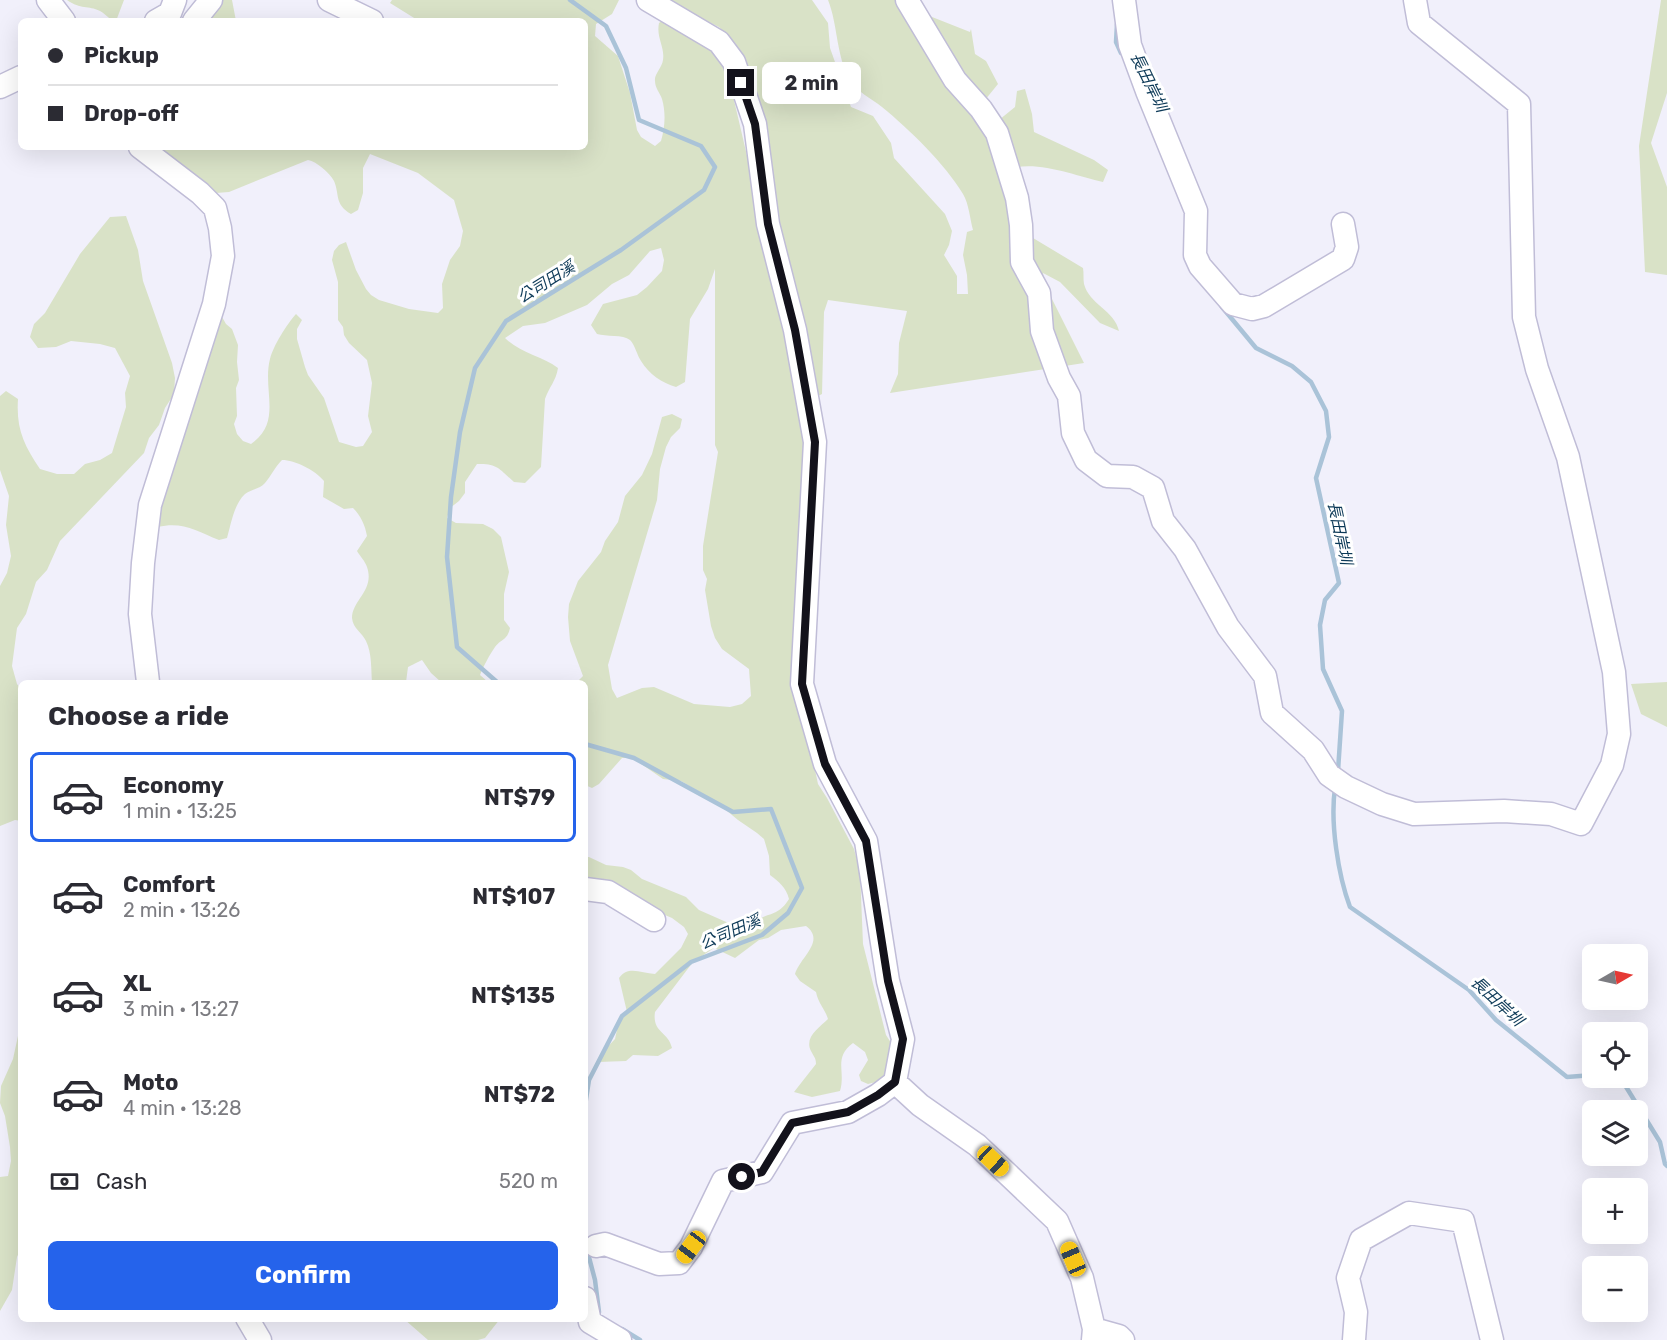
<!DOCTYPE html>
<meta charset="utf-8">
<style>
:root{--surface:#fff;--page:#f7f7f7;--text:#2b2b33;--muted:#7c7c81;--line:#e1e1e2;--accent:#2563eb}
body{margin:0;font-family:Rubik,"Noto Sans TC",sans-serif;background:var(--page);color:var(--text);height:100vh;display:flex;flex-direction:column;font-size:22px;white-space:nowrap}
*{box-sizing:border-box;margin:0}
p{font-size:20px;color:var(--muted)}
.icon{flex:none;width:33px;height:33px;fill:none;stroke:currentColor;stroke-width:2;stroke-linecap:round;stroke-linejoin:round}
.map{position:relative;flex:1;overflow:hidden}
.side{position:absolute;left:18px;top:680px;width:570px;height:642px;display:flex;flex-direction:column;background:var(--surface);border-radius:9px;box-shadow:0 6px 24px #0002}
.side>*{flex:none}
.hud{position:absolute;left:18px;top:18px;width:570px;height:132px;border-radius:9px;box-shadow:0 6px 24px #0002;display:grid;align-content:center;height:132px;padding:0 30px;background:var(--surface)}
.needle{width:39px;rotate:81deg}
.fabs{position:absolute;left:1582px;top:944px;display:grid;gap:12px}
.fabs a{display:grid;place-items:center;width:66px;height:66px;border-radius:9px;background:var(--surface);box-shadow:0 6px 24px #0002;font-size:30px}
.end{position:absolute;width:27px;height:27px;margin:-14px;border:8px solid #13121b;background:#fff;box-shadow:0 0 0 3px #fff}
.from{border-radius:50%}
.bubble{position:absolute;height:42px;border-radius:9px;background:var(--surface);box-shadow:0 6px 24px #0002;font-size:20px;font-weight:700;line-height:42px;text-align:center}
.car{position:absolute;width:18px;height:36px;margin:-18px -9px;border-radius:8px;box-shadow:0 0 4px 2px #0007;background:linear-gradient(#f5c518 24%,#345 0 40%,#f5c518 0 76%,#345 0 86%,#f5c518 0)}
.hud b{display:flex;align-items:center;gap:21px;height:57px;font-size:22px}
.hud b+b{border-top:2px solid var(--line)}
.hud i{width:15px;height:15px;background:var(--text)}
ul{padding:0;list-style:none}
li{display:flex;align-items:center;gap:18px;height:90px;margin:0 12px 9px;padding:0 18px;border:3px solid transparent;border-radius:9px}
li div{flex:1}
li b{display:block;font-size:22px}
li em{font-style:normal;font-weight:700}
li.on{border-color:var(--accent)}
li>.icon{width:54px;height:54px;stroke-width:1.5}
h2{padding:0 30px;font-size:27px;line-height:72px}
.pay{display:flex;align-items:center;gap:15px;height:66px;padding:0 30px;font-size:22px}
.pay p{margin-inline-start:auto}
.cta{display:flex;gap:12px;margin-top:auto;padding:12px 30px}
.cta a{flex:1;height:69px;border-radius:9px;background:var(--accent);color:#fff;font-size:24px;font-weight:700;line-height:69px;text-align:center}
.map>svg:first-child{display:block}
</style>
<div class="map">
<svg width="1667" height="1340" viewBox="0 0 1667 1340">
<rect width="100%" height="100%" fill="#f1f0fb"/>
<!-- green -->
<path fill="#d9e2c7" d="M 67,0 L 124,0 L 116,21 C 109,20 106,14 100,11 C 88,5 81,10 67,0 Z
M 219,0 L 232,0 L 236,21 L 205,21 Z
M 392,0 L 619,0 L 612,14 L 596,24 L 595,36 L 618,56 L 630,93 L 637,130 L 641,137 L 655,146 L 661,141 C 665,127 666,113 662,99 C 660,93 655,88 655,81 C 654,74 662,68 663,60 C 665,46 656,38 659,23 L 667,17 L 723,53 L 782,306 L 808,428 L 797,686 L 818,784 L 827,798 L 854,849 L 860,872 L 863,944 L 886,1035 L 895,1049 L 884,1080 L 868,1084 L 861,1081 L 859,1075 L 868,1060 L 865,1052 L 853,1043 C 833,1058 846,1071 840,1091 L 812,1097 L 794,1092 L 816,1064 C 816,1058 814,1057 811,1051 C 804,1037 819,1028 828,1019 C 825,1009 818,1003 816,992 L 800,981 L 795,974 C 800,957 826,941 806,926 L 781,930 L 768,938 L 759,940 L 735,958 L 714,948 L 693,962 L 655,1012 C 652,1033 668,1031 672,1048 L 658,1056 L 633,1055 L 626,1061 L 598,1062 L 600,1055 L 615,1039 L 618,1025 L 627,1012 L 619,978 C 628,965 641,973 655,974 L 681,948 L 688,934 L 684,927 L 672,918 L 585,881 L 585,857 L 589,857 L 606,865 L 623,867 L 631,870 L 642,879 L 686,897 L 699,910 L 733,925 L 737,919 L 754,922 C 768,912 778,917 789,899 C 786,887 779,882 770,875 L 769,856 L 764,839 L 757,833 L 738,820 L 715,801 L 681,781 L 663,779 L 637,761 L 630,758 L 622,758 L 599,784 L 592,788 L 585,785 L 585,682 L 577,682 L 583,676 L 570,641 L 568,617 L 569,604 L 578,581 L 601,552 L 605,541 L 618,522 L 625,496 L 642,475 L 652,454 L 662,417 L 672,414 L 682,419 L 680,428 L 671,437 L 666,447 L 660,469 L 657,500 L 608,665 L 612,689 L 617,698 L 642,688 L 654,687 L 694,704 L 730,707 L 742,704 L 751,696 L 749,669 L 722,649 L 715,638 L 711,626 L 705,590 L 707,579 L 703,570 L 703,546 L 718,452 L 715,445 L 715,269 L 708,289 L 690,319 L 685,382 L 676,387 C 662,383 649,374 641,361 C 637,355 635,345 630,340 C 623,334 606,337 597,334 L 591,325 L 603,304 L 637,295 L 647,287 L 662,271 L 664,260 L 661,248 L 650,251 L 629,275 L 612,284 L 587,305 L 545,323 L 523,326 L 505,338 C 520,353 542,356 558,368 C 556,381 549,387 545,399 L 541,467 L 525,483 L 514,482 C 500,470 498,463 477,464 L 465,482 L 465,493 L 459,501 L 450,508 L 447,518 L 456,523 L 483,524 L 493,529 L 501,537 L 509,572 L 504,594 L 504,620 L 510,628 C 507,641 502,638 495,647 C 490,654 483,667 480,675 L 488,682 L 441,682 L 431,673 L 422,660 L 408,667 L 406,682 L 372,682 C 371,669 372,653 366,641 C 362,632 353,629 352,618 C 352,600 375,590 367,567 C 365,561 360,556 357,551 L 367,536 C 365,525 361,516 353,508 L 344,509 L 323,497 L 324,481 C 315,470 295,460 282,460 C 275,467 271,476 265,483 C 260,489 252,489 245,494 C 234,504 231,524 227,538 L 219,540 C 197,531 182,521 158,527 L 155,500 L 222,317 L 226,324 L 232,329 L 238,345 L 237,362 L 239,380 L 236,388 L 237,416 L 234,424 L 237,434 L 243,441 L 251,444 C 283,422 262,390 270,359 C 273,346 287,324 296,314 L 302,320 L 297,329 L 297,339 L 305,367 L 308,375 L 324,398 L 339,442 L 356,447 L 363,446 L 372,432 L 368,416 L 372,383 L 367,360 L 349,343 L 344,335 L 343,327 L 338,320 L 338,282 L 332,260 L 334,251 L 339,245 L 346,242 L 356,270 L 366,289 L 371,295 L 379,300 L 409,309 L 438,313 L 443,308 L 442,284 L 450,260 L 460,246 L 463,231 L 454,200 L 418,173 L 370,154 L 363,168 L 363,193 L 358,210 L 351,214 C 334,204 340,195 334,181 C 329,172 317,162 308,160 L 229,192 L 216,193 L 158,147 L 585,147 L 585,21 L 419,21 L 390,3 Z
M 663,0 L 812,0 L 828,23 L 830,48 L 851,107 L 873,116 L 891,143 L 894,158 L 945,214 L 952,231 L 949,245 L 944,255 L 957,276 L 957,294 L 968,294 L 967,275 L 963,255 L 967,232 L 973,230 C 970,219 969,204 963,194 C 945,164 909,129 882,107 C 871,98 857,92 850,80 C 836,56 838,25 828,0 L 912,0 L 922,13 L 970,32 L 971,29 L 975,54 L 986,61 L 998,84 L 985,100 L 999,120 L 1015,107 L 1017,91 L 1025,89 L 1032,114 L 1034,132 L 1094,160 L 1108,170 L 1103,182 C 1077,176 1039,161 1013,168 L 1028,235 L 1083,268 C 1084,273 1083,279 1084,284 C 1089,304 1115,311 1119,331 L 1100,323 L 1060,282 L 1043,273 L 1045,285 L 1084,363 L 890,393 L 898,374 L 899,343 L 907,311 L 828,300 L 824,312 L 822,394 L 814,398 L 779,245 L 754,105 L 735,43 L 719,27 Z
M 1661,0 L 1667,0 L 1667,93 L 1651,143 L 1667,187 L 1667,275 L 1645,272 L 1639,146 Z
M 126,216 L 138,250 L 143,281 L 172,363 L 175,378 L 174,394 L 165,408 L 159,425 L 149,438 L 144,453 L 60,541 L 47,570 L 36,582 L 26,614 L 17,628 L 12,666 L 17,684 L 21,689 L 21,821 L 15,820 L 0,826 L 0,586 L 7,573 L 11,556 L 6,525 L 9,496 L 0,470 L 0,396 L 6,391 L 18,399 C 16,429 24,445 40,469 L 57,474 L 74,474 L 85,464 L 100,460 L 112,453 L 126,407 L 125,393 L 130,376 L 115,348 L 100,344 L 71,341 L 56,347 L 38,348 L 30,337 L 34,324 L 45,313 L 80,254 L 110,217 Z
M 1667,682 L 1667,727 L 1641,714 L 1631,684 Z
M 21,1022 L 21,1248 L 17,1257 L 12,1290 L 0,1311 L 0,1177 L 8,1176 L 11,1161 L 10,1147 L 5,1116 L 0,1103 L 1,1086 L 13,1059 Z
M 404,1319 L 500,1319 L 485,1338 L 478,1340 L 428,1340 Z"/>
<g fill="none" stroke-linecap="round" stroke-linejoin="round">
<!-- stream -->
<path stroke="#aac3d8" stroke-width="4.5" d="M 1117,24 L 1116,42 L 1121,53
M 1222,307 L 1256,348 L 1292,366 L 1311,382 L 1326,411 L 1329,437 L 1316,478 L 1339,583 L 1325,600 L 1320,625 L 1323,669 L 1342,711 L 1338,771
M 497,682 L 457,647 L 447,557 L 451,497 L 460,432 L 475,368 L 506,321 L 621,250 L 704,190 L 715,167 L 701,146 L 639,120 L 626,68 L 606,26 L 570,0
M 585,744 L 634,758 L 733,812 L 771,809 L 802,888 L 788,913 L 762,935 L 691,962 L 622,1016 L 589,1080 L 585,1106
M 1335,788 C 1330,822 1338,875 1350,907 L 1469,990 L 1496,1020 L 1567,1077 L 1593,1075
M 1620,1077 L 1660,1142 L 1665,1164 L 1667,1166
M 585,1242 L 595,1280 L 599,1312
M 622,1329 L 640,1340"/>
<!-- minor casing -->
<g stroke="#c0bdd7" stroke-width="25">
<path id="minor" d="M 48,0 L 64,21
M 329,0 L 372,21
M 648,0 L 719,42 L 734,62 L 755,124 L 768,224 L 795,330 L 815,442 L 802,684 L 825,764 L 866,841 L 888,981 L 903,1039 L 895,1082 L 920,1105 L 977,1145 L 1057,1221 L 1082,1278 L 1094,1329
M 907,0 L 955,80 L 981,109 L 997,133 L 1017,198 L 1021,225 L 1022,262 L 1039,293 L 1042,331 L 1059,378 L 1069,396 L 1073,433 L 1086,460 L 1107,476 L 1133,477 L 1153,488 L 1163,521 L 1185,549 L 1228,627 L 1265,676 L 1272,713 L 1313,750 L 1329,775 L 1346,787 L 1382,804 L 1414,814 L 1504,811 L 1551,814 L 1581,824 L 1612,765 L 1619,734 L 1614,672 L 1568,457 L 1537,369 L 1524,317 L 1519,104 L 1419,23 L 1415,0
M 1124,0 L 1130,45 L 1147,91 L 1196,211 L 1195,255 L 1200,266 L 1233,304 L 1252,309 L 1264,306 L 1343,259 L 1347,247 L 1343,224
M 156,21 L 170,13 L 175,0
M 194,21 L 211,0
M 0,87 L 21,77
M 140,147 L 200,193 L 215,208 L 220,228 L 223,256 L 214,304 L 150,505 L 143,563 L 140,614 L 148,682
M 585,889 L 608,892 L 654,920
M 596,1246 L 605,1244 L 659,1264 L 679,1263 L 691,1247 L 723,1181 L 762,1172 L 792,1123 L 848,1112 L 878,1095 L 895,1082
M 585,1298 L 590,1322 L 620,1340
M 247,1318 L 260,1340
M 1093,1340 L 1094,1329 L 1119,1336 L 1123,1340
M 1354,1340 L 1356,1312 L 1348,1278 L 1361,1240 L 1409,1213 L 1463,1221 L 1492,1340"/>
</g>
<!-- minor -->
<use href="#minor" stroke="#fff" stroke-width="22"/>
</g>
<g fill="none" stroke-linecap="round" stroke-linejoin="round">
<!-- route -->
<path stroke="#13121b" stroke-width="8" d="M 741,83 L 755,124 L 768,224 L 795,330 L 815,442 L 802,684 L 825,764 L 866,841 L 888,981 L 903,1039 L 895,1082 L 878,1095 L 848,1112 L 792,1123 L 762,1172 L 742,1177"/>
</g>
<g text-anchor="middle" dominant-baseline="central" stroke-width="6" stroke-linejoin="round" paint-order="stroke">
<!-- water labels -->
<g font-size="16" font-style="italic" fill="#0c3957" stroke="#fff">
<text transform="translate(1149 82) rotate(64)">長田岸圳</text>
<text transform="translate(546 282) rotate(-32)">公司田溪</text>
<text transform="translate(1340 533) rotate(78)">長田岸圳</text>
<text transform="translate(730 932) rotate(-23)">公司田溪</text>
<text transform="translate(1497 1001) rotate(43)">長田岸圳</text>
</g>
</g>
</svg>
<div class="fabs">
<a><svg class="needle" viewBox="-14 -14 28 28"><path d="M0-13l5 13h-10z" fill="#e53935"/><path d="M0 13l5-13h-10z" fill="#7c7c81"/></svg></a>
<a><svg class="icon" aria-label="locate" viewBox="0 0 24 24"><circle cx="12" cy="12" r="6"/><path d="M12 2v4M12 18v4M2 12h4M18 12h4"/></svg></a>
<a><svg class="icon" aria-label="layers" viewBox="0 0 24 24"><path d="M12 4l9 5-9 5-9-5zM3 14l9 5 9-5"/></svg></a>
<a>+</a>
<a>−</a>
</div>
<i class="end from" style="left:742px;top:1177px"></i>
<i class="end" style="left:741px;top:83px"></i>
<div class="bubble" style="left:762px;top:62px;width:99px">2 min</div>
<i class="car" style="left:993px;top:1161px;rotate:133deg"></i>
<i class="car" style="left:691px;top:1247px;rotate:217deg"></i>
<i class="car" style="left:1073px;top:1259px;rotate:337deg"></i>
<div class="hud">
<b><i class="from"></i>Pickup</b>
<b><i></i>Drop-off</b>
</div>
<section class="side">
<h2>Choose a ride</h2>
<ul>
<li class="on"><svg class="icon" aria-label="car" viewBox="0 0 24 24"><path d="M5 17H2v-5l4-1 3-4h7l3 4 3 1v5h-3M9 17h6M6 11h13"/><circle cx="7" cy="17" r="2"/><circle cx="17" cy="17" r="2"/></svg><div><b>Economy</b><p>1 min · 13:25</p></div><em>NT$79</em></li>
<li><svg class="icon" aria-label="car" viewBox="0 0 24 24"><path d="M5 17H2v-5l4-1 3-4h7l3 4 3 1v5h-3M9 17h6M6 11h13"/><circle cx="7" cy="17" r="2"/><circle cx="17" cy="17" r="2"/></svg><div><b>Comfort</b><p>2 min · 13:26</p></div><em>NT$107</em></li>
<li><svg class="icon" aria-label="car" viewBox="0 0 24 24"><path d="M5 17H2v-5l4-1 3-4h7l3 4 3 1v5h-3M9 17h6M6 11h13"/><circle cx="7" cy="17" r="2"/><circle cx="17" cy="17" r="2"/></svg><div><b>XL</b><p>3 min · 13:27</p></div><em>NT$135</em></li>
<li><svg class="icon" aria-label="car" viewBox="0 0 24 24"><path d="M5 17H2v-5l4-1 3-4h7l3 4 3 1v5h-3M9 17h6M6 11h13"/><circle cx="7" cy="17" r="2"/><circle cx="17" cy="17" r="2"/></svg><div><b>Moto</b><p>4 min · 13:28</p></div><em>NT$72</em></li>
</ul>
<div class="pay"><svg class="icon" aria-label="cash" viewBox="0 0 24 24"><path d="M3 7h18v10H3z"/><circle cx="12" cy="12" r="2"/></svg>Cash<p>520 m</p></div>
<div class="cta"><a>Confirm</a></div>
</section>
</div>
